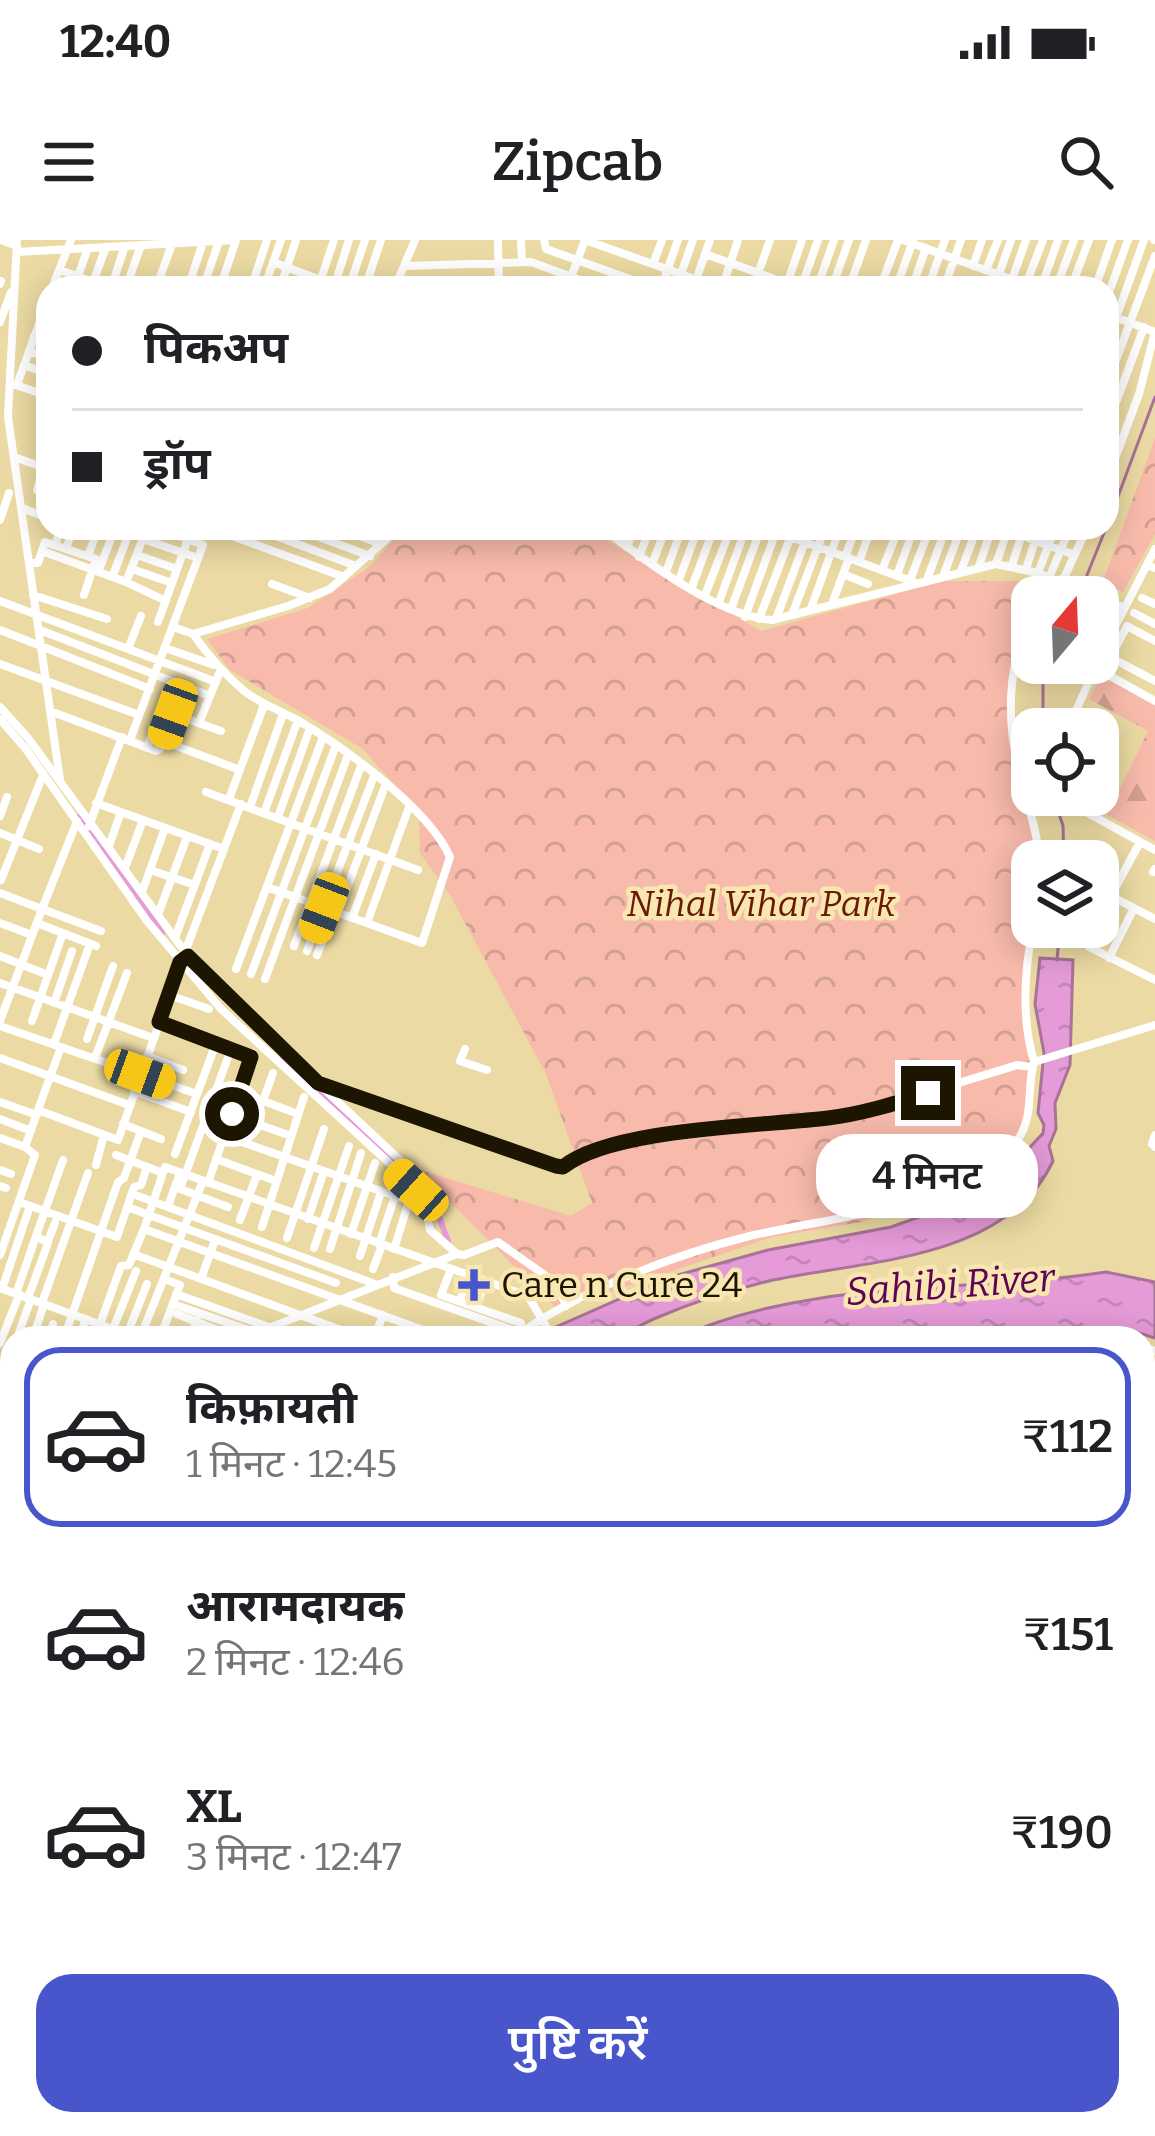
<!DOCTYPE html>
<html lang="hi">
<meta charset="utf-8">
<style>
:root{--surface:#fff;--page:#f2f2f2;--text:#202124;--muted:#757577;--line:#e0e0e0;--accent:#4956cb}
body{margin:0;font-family:Bitter,"Noto Sans Devanagari",serif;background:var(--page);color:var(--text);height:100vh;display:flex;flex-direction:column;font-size:45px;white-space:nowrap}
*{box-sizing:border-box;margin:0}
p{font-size:39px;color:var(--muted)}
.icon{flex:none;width:66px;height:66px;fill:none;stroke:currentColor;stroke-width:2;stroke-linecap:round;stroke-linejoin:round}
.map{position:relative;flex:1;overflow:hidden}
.sheet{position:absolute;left:0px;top:1086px;width:1155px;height:810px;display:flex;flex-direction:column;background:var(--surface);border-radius:36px 36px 0 0;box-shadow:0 6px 30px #0003}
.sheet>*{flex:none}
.guide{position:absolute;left:36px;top:36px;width:1083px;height:264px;border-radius:36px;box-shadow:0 6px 30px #0003;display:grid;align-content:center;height:264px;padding:0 36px;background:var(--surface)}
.needle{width:78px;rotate:19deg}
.fabs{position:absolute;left:1011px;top:336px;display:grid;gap:24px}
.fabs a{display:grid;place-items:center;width:108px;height:108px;border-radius:24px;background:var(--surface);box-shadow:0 6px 30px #0003;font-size:60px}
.end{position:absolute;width:54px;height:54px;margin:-27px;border:15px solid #1c1502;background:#fff;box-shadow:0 0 0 6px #fff}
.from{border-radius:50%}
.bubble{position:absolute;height:84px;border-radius:36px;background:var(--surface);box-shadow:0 6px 30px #0003;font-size:39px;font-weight:600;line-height:84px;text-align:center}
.car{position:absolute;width:36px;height:72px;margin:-36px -18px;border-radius:15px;box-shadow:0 0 9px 3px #0007;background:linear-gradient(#f5c518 24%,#345 0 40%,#f5c518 0 76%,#345 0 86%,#f5c518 0)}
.guide b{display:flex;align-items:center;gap:42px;height:114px;font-size:45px}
.guide b+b{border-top:3px solid var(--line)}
.guide i{width:30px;height:30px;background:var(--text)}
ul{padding:21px 0 0;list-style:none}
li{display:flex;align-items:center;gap:36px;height:180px;margin:0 24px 18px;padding:0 12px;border:6px solid transparent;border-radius:36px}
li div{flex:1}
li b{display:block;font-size:45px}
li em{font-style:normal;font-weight:600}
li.active{border-color:var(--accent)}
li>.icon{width:108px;height:108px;stroke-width:1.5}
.cta{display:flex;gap:24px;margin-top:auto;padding:24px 36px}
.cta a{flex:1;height:138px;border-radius:36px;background:var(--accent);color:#fff;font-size:48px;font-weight:600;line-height:138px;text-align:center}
.status{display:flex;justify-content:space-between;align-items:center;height:84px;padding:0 60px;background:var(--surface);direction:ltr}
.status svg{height:33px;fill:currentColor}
header{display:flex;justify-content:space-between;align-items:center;height:156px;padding:0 36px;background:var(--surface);font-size:54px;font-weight:600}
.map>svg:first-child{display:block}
</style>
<div class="status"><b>12:40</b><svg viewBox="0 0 49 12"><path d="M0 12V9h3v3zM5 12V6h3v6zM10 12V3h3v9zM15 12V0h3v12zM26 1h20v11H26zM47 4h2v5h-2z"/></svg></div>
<header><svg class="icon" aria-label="menu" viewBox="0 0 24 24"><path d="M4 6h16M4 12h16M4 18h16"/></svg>Zipcab<svg class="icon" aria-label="search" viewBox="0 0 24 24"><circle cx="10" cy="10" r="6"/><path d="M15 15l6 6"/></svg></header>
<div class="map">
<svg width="1155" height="1896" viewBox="0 0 1155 1896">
<defs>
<pattern id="forest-firs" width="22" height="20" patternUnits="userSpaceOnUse" patternTransform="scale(3)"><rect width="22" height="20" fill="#f7baab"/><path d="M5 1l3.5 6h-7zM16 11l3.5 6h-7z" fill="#d39f92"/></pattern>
<pattern id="park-crowns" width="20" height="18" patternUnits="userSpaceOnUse" patternTransform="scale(3)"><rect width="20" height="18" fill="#f7baab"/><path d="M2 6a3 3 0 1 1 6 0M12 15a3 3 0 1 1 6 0" fill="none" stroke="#d39f92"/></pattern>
<pattern id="water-ripples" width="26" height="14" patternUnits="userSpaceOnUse" patternTransform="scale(3)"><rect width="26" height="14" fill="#e59bd8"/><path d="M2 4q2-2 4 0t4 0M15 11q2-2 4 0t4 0" fill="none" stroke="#c485b8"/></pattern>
</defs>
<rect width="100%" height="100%" fill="#ebdaa3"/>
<!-- forest -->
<path fill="url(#forest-firs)" d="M 1103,433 L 1155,460 L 1155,601 L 1107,575 L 1148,491 L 1089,459 Z"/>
<!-- park -->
<path fill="url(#park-crowns)" d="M 1155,198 L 1155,294 L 1123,352 L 1102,344 Z
M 404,288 L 586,288 L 761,391 L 942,341 L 1049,341 C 1040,351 1031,358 1025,369 C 991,434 1027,545 1042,612 L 1041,621 L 1032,621 L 1032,687 L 1027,722 L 1032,830 L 1029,885 L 1015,908 L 987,936 L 862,982 L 772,997 L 558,1070 L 417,929 L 571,976 L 592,963 L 546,834 L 450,655 L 420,613 L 419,573 L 363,509 L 230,430 L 207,399 L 308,368 L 369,327 Z
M 192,1884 L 259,1884 L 255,1896 L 186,1896 Z
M 388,1884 L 527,1884 L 521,1896 L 383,1896 Z
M 646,1884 L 691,1884 L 725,1896 L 641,1896 Z"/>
<!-- water -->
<path fill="url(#water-ripples)" stroke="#a97398" stroke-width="3" d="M 1040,718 L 1073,720 L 1070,825 L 1055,863 L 1056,889 L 1049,906 L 1053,921 C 1006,1022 862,1020 769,1041 C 731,1050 691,1063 656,1078 C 642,1084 628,1093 614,1097 C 590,1104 557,1098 531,1098 L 667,1038 L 768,1010 L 891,987 L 989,952 L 1043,893 L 1044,885 L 1038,873 L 1044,813 L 1035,764 Z
M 1106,1032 L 1155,1042 L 1155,1098 C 1101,1077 1047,1095 991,1096 C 973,1097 954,1092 936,1093 C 850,1098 764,1098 677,1098 C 813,1037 962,1054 1106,1032 Z
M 12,1435 L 12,1499 L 0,1504 L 0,1440 Z"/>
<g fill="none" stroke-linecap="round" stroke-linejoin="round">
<!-- stream -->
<path stroke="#a97398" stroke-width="3" d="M 1107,286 L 1155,157
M 1083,345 L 1106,288
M 1043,489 L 1043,423
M 1053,555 L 1063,586 L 1064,621
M 1057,720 L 1060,687"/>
<!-- canal -->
<path stroke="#e59bd8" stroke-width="6" d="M 78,577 L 162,693
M 282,820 L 431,956 L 448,1001"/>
<!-- minor -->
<path stroke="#fff" stroke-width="8" d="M 1,0 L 17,6
M 17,0 L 8,177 L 60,540
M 498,0 L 499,48
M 521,0 L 522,22
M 544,0 L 546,9 L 655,48
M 903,0 L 1035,48
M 1154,0 L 1155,0
M 17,12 L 234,0
M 705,14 L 800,48
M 273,22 L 334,45
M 653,24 L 662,0
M 405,26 L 531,22 L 602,48
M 973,26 L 982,0
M 60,30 L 110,48
M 986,30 L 998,0
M 681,34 L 693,0
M 78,36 L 88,8
M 696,40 L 710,0
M 93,42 L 106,7
M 54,43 L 70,48
M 0,44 L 1,41
M 335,44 L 349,0
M 787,44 L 802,0
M 395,46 L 519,40 L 546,48
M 395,47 L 415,0
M 1025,47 L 1043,0
M 52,48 L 71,0
M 111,48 L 125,6
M 126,48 L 141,5
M 156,48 L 172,4
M 188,48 L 203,2
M 203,48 L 219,1
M 220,48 L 236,0
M 251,48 L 267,0
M 264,48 L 281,0
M 280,48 L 296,0
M 318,48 L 334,0
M 349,48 L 365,0
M 365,48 L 381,0
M 567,48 L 585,0 L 720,48
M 661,48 L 678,0
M 722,48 L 738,0
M 753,48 L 770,0
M 801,48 L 818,0
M 817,48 L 834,0
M 832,48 L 849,0
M 849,48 L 866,0
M 880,48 L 898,0
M 896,48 L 913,1
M 912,48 L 926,8
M 928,48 L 945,0
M 944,48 L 961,0
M 994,48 L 1011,0
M 1009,48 L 1026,0
M 1041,48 L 1058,0
M 1056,48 L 1074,0
M 1071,48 L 1089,0
M 1095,48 L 1112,0
M 1107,58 L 1128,0
M 1107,74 L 1155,92
M 0,82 L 11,52
M 34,96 L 48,101
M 1107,103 L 1144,0
M 29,111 L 48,118
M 24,125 L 48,134
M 1107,144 L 1155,16
M 16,145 L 48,156
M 17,145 L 48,59
M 1107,187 L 1144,87
M 14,217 L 48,229
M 1107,240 L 1139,154 L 1155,92
M 37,250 L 48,218
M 22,268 L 48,278
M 0,280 L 9,253
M 147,288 L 126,342 L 166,361
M 210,288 L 344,337
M 295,288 L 370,316
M 337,288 L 381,304
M 602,288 C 646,321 717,376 772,380 L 996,324 L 1038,333 L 1091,357
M 766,288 L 914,342
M 1000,288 L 1075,315
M 273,295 L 356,326
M 143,299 L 198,318
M 55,305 L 61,288
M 627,307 L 634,288
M 66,309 L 73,288
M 42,311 L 126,342
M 137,315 L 177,329
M 88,316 L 98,288
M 639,317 L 650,288
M 845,317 L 856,288
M 859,322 L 871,288
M 29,323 L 38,323 L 45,302 L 96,319 L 84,355
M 652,324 L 666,288
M 996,324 L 1008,289
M 1012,325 L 1024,288
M 979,326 L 992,288
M 1152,327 L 1155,328
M 132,329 L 172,343
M 1026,329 L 1039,288
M 99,330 L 115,288
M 882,330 L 899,288
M 961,331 L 977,288
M 666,332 L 682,288
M 1038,333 L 1055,288
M 843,334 L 868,344
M 944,334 L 961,288
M 113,335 L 131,288
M 897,335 L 914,288
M 928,337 L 946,288
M 1064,338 L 1087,288
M 679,340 L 698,288
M 910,340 L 930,288
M 1058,340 L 1064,338 L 1112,358 L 1113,363
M 272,344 L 310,358
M 692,347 L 714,288
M 33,355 L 107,379
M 705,355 L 731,288
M 1041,357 L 1070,288
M 1142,358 L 1155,364
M 1098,360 L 1124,367
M 0,361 L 216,442
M 719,362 L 746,288
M 832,364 L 849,318
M 811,368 L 840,288
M 731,369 L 761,288
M 1134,373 L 1155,384
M 792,375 L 825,288
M 1032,375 C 1006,428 1006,482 1021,539 C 1028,567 1038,592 1039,621
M 745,377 L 777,289
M 759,379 L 794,288
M 776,379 L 810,288
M 158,382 L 192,288
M 173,387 L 193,394 L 288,366 L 330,349 L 399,288
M 0,390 L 150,449
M 40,390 L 210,456
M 193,394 C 208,415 223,433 243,450 C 260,464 280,470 299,481 C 345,508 429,569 450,617 L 422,703 L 267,647
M 1155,401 L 1127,386 L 1103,432 L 1155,461
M 165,408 L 214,425
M 128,409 L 141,376
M 1110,417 L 1155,441
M 1098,420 L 1155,309
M 0,424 L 139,475
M 0,467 L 28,498 L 188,716 L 244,774 L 419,938 L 430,990 L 457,1014 L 464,1015 L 498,1002 L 556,1043 L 566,1066
M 50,471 L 156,511 L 161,508 L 173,474 L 221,491
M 173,474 L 183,446
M 0,479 L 25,508 L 147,681 L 221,769 L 422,953
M 199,483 L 221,429
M 1068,489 L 1097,423
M 130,500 L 203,305 L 159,288
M 163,501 L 240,530
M 147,508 L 167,452
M 206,552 L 418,630
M 1077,555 L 1086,572 L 1155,610
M 229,559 L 264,465
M 96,563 L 224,609
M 250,567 L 283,474
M 264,573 L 298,480
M 0,576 L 7,557
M 278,577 L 310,488
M 89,586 L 122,497
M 0,593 L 39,609
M 1140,602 L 1111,656 L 1155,679
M 109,606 L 121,572
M 125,628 L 143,580
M 150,630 L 195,645
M 1153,632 L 1155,629
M 1,640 L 43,535
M 142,652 L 165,588
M 0,653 L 42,669 L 77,581
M 159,672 L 187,597
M 338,672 L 385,546
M 352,678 L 376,614
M 1098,682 L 1111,656
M 0,683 L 32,695
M 37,683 L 96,706
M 367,683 L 409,567
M 1033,687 C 1024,732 1021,778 1034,822
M 1096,687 L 1089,707 L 1155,740
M 175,698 L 210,604
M 294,706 L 361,526
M 307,711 L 374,536
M 185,712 L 241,564
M 317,715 L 334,671
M 0,716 L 48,735
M 1109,718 L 1134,668
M 236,729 L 323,497
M 251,734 L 336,505
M 265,739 L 348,515
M 0,743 L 153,798
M 169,755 L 209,769
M 54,763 L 72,711
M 0,781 L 42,669 L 101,691
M 32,781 L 63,693
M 159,782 L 251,817
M 0,786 L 197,854
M 87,799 L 113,726
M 54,804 L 90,704
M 465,809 L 460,821 L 487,830
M 147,816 L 183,830
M 0,818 L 129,865
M 95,818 L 127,733
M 320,843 L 563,927 L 582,913 L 610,905 L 864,872 L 1017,825 L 1032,827
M 134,851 L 191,872
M 239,852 L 298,874
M 263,861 L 273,833
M 0,862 L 37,875
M 38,870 L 61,807
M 232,875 L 291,896
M 0,879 L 31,891
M 123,884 L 161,899
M 1155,895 L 1152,904 L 1155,907
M 225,896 L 426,967
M 0,898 L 25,907 L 38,870 L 118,900 L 181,722
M 175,914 L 216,803
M 116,915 L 163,933
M 216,919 L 276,941
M 96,925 L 104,895
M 0,930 L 11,934
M 208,943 L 253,813
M 0,946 L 6,948
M 175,947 L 228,967
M 180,949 L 231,809
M 138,956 L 375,1044
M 22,963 L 117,997 L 134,947 L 141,945 L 147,927
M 168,966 L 180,933
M 127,967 L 336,1043
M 308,979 L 324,931
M 240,980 L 257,935
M 262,987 L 304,857
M 351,994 L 375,923
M 287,998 L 324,889
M 48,1001 L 55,983
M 379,1004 L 395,956
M 314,1008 L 349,906
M 330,1009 L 361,913
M 394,1009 L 409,961
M 133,1014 L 363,1098
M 0,1015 L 35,915 L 25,907
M 360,1016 L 381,952
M 373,1029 L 382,1005
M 451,1029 L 441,1055 L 521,1083
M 393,1037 L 394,1048 L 512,1090
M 201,1039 L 215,1000
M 0,1048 L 137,1098
M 2,1049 L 30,966
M 16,1054 L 36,996
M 176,1054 L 300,1098
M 28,1058 L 48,1003 L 36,996 L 63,920
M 460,1061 L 468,1035
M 42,1063 L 88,933
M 173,1064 L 254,1092
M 476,1067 L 485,1041
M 177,1074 L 237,1098
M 113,1089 L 136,1031
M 126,1097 L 147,1044
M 17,1098 L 31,1059
M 33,1098 L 44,1064
M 48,1098 L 53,1084
M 64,1098 L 118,942 L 124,938 L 141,891
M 79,1098 L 86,1079
M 95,1098 L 121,1026 L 129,1025 L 144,989
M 140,1098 L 203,941
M 160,1098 L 180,1045 L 167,1040
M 190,1098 L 197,1080
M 243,1098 L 457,1014
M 374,1098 L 383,1075
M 445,1098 L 144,989 L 165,927 L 528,1056 L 553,1098
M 513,1098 C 577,1052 670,1016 746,997 C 821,978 971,967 1017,901 C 1035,875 1026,849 1034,822 L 1155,785
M 0,1103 L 19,1055
M 1143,1106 L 1155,1111
M 0,1146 L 12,1112
M 0,1169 L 12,1173
M 0,1195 L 12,1191
M 0,1231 L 12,1198
M 0,1275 L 12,1240
M 0,1296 L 12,1301
M 0,1353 L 12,1321
M 0,1366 L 12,1360
M 0,1542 L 12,1536
M 0,1548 L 12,1542
M 0,1558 L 12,1552
M 1143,1568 L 1155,1555
M 1143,1611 L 1155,1596
M 1143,1613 L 1155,1617
M 1143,1623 L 1155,1628
M 0,1628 L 12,1622
M 1143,1635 L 1155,1639
M 1143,1645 L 1155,1649
M 0,1646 L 12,1642
M 1143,1655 L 1155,1659
M 4,1658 L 8,1657 L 12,1666
M 0,1663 L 12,1684
M 1143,1687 L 1155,1691
M 0,1692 L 8,1708 L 0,1713
M 1143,1704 L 1155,1670
M 1143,1714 L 1155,1719
M 1143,1728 L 1155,1732
M 0,1738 L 12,1731
M 1143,1742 L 1155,1747
M 1143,1756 L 1155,1760
M 0,1764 L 12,1769
M 1143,1771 L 1155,1775
M 1143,1786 L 1155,1791
M 0,1797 L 12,1803
M 1143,1800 L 1155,1804
M 1143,1813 L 1155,1817
M 0,1826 L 12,1831
M 0,1858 L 12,1863
M 1143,1864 L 1155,1830
M 1143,1880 L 1149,1883 L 1155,1868
M 150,1884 L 178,1896
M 295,1884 L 327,1896
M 566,1884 L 599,1896
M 693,1884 L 724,1896
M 775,1884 L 772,1894 L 778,1896
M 798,1884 L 824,1896
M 900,1884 L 912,1893
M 1076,1884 L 1078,1896
M 1096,1884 L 1098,1896
M 1106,1884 L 1140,1896
M 68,1889 L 84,1896
M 856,1895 L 860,1884
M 23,1896 L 28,1884
M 98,1896 L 103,1884
M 110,1896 L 116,1884
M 124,1896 L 129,1884
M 183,1896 L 188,1884
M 258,1896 L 262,1884
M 340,1896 L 344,1884
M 375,1896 L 379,1884
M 552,1896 L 557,1891 L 571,1896
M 628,1896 L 632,1884
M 635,1896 L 639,1884
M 756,1896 L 760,1884
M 781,1896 L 785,1884
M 832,1896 L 836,1884
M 873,1896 L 874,1884
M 880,1896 L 884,1884
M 892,1896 L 896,1884
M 920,1896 L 929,1884
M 943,1896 L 951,1884
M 952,1896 L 961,1884
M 1147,1896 L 1149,1883"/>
<!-- major -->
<path stroke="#fff" stroke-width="10" d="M 1143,1588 L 1155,1574
M 934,1896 L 943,1884"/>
</g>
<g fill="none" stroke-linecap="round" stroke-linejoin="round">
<!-- route -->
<path stroke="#1c1502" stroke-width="15" d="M 232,874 L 251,817 L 159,782 L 180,722 L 188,716 L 318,843 L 556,926 L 563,927 C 611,888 763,886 828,878 C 863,874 896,863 928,853"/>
</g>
<!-- markers -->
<path fill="#4956cb" stroke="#f8e7b0" stroke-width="4.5" d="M468 1027h12v12h12v12h-12v12h-12v-12h-12v-12h12z"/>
<g text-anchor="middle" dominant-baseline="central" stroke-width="9" stroke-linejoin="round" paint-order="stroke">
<!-- park labels -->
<g font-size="36" font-style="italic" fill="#6b1a09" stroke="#f8e7b0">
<text x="761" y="664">Nihal Vihar Park</text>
</g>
<!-- poi labels -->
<g font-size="36" fill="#1c1502" stroke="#f8e7b0" text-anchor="start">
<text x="501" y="1045">Care n Cure 24</text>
</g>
<!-- water labels -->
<g font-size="39" font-style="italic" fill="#5f0356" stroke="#f8e7b0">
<text transform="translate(950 1045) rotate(-4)">Sahibi River</text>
</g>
</g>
</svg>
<div class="fabs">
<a><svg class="needle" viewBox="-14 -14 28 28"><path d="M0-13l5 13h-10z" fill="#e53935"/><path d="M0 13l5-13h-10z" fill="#757577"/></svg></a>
<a><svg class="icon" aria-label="locate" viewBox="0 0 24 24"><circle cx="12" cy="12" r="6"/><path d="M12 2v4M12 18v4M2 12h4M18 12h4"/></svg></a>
<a><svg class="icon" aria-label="layers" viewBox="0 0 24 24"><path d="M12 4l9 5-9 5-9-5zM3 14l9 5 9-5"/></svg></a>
</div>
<i class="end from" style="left:232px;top:874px"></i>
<i class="end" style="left:928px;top:853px"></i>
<div class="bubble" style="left:816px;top:894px;width:222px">4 मिनट</div>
<i class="car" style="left:173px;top:474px;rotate:200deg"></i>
<i class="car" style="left:324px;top:668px;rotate:201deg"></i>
<i class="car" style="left:140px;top:834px;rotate:110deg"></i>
<i class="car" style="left:416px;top:950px;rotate:312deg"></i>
<div class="guide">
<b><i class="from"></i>पिकअप</b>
<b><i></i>ड्रॉप</b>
</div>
<section class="sheet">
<ul>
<li class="active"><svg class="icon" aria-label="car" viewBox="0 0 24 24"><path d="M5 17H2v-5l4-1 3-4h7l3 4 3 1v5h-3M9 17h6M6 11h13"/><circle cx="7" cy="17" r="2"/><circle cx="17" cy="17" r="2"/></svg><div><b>किफ़ायती</b><p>1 मिनट · 12:45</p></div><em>₹112</em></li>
<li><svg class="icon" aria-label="car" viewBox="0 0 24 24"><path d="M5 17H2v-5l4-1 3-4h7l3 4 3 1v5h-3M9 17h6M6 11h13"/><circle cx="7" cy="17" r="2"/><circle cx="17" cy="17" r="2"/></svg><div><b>आरामदायक</b><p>2 मिनट · 12:46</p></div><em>₹151</em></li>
<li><svg class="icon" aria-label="car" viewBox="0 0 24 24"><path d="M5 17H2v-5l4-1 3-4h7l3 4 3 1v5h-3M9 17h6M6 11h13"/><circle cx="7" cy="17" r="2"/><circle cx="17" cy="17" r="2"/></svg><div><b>XL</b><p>3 मिनट · 12:47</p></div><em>₹190</em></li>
</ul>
<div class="cta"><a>पुष्टि करें</a></div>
</section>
</div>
